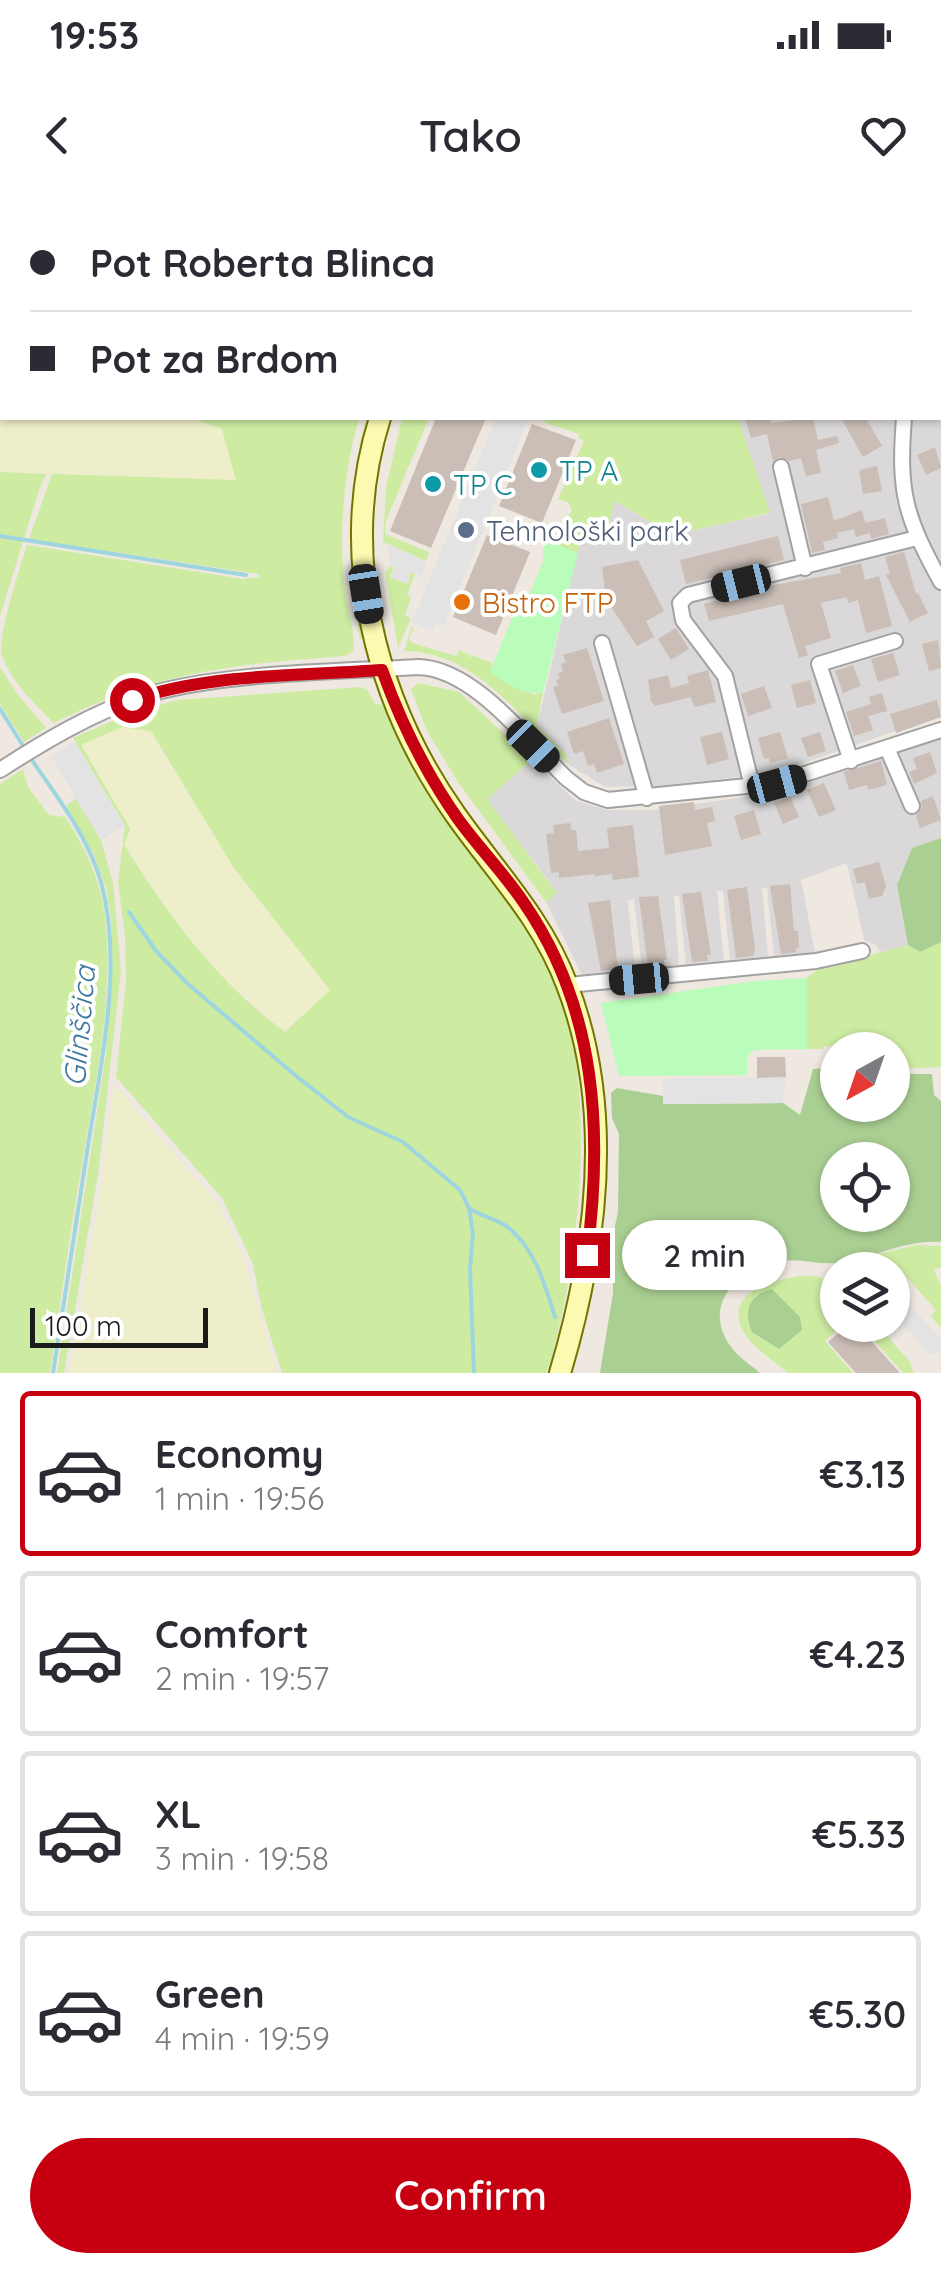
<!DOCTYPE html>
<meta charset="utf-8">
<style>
:root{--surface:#fff;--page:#f2f2f3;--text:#2b2b33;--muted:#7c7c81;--line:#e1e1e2;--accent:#c70011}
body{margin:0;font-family:Quicksand,sans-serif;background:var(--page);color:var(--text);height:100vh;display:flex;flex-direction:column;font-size:38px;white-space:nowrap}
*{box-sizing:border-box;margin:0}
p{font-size:32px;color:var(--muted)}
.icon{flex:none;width:55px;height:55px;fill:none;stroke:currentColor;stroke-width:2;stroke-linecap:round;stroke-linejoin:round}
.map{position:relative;height:1173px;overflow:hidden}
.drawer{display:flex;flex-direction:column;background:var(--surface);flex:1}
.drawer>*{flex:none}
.banner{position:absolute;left:0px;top:0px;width:942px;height:220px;box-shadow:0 2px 8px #0004;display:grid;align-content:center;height:220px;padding:0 30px;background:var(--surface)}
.needle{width:65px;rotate:220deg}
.controls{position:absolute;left:820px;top:832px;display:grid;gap:20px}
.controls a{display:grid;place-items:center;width:90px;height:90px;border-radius:50%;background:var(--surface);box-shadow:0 2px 8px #0004;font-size:50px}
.scale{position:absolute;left:30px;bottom:25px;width:178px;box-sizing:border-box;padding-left:10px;border:5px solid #1b1b1b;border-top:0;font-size:28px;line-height:35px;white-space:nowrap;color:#1b1b1b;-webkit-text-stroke:8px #fff;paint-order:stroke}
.end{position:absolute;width:45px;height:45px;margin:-22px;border:12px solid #c70011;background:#fff;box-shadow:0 0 0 5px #fff}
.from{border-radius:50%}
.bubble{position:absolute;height:70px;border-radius:35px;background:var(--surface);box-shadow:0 2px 8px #0004;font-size:32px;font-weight:600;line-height:70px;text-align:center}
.car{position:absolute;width:30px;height:60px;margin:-30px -15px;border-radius:12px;box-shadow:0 0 8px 2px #0007;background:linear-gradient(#222 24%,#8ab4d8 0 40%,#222 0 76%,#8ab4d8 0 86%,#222 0)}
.banner b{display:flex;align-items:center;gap:35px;height:95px;font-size:38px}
.banner b+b{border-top:2px solid var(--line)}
.banner i{width:25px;height:25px;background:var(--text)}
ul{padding:18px 0 0;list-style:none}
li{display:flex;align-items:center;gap:30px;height:165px;margin:0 20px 15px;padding:0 10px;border:5px solid var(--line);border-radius:10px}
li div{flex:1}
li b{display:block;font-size:38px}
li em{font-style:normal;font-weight:600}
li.current{border-color:var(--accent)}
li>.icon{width:90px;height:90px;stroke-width:1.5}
.action{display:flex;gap:20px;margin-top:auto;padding:20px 30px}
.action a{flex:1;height:115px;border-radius:60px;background:var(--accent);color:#fff;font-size:40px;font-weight:600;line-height:115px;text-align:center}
.status{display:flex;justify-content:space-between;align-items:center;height:70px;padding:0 50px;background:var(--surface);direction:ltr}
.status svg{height:28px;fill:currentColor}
header{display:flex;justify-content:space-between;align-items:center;height:130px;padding:0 30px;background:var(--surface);font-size:45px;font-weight:600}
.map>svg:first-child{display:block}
</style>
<div class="status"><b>19:53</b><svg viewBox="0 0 49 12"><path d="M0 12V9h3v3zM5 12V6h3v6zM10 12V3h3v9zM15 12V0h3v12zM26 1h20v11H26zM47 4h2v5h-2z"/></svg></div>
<header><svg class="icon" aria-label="back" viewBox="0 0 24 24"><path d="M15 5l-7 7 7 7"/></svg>Tako<svg class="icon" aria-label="heart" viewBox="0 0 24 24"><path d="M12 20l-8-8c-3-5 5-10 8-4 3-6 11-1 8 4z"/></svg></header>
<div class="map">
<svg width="941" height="1173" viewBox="0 0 941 1173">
<rect width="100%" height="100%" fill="#eee8e0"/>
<!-- residential -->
<path fill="#dad8d8" d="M 792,0 L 941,0 L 941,515 L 775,573 L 658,586 L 605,587 L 568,564 L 537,526 L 581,337 L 609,324 L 614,301 L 672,335 L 769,314 L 738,218 L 940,218 L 940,2 Z
M 941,538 L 941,638 L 912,648 L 897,685 L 908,745 L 880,752 L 876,745 L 864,740 L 847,663 L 801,680 L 815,752 L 774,756 L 767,688 L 762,687 L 768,757 L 730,760 L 723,691 L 717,691 L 724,761 L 686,765 L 679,696 L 674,696 L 679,765 L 642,769 L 634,699 L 628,701 L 635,770 L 582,775 L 546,702 L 557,692 L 487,599 L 532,560 L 576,601 L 608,610 L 654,610 L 785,591 Z"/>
<!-- farmland -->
<path fill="#eeeeca" d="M 0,0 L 185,0 L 185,2 L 2,2 L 2,218 L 191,218 L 222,229 L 237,281 L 0,272 Z
M 122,527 L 150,531 L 234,668 L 330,790 L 284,832 L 208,764 L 188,740 L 124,645 L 130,628 L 81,544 Z
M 114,885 L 218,1004 L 244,1059 L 277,1173 L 70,1173 L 101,987 Z"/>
<!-- grass -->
<path fill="#cdeca2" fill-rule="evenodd" d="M 191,218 L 359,218 C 344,272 339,325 344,381 C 346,404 355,429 354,451 L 345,456 C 236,464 153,472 54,523 C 35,505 9,479 1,453 C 0,428 19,370 27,345 L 243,379 L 259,377 L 259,374 L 29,339 L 52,274 L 236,280 L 222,229 Z
M 366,218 L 371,218 L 365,438 L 360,439 C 346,362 347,293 366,218 Z
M 402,218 L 429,218 L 386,321 L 385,334 L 429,352 L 426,361 L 383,342 L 386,288 Z
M 544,218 L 738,218 L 770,313 L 672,335 L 615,301 L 609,324 L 581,337 L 578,353 L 555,344 L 560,326 L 572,311 L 568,302 L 558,299 L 584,241 L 578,238 L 579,234 L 543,222 Z
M 0,272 L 46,274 L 38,293 L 0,416 Z
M 390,366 L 394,367 L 390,377 L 406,383 L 411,372 L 415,374 L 407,395 L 411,398 L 405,415 L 411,418 L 398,448 L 385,372 Z
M 412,426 L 414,428 L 409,438 L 412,443 L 456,456 L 459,450 L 470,455 L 469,460 L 472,455 L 492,463 L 491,472 L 534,495 L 543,492 L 537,526 L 566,554 L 568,564 C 522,518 474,451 404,451 Z
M 0,467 L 15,491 L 46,528 L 24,542 L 0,504 Z
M 418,483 L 459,492 L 532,560 L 487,599 L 557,693 L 546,702 L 458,582 L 427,531 L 411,489 Z
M 361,487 L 367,490 L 375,504 L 385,505 C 399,550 426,594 455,631 C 469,649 485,665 498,684 C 521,718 544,751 559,789 C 598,892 579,1069 547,1173 L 282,1173 L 261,1106 L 253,1064 L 222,998 L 116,877 L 126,781 L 125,737 L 118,682 L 125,626 L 73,538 L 131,513 L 178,500 ZM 122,527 L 151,531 L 234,668 L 330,790 L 285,832 C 215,780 170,717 124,645 L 130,629 L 81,545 Z
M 23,569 L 28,587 L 49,615 L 65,617 C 85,648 100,678 105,716 C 114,794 97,875 84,952 C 71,1026 61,1099 50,1173 L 0,1173 L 0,584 Z
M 76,599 L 101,640 L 113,683 L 121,771 L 98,975 L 64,1173 L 57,1173 L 106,853 L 112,781 L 111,718 L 106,688 L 93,653 L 68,613 L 67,605 Z
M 941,742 L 941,867 L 893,869 L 892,850 L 824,846 L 824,849 L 807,849 L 807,778 L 820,768 L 908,745 L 920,752 Z
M 916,1045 L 941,1046 L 941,1067 L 934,1070 L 941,1086 L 941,1128 L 931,1116 L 936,1110 L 902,1072 L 893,1080 L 892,1070 L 847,1070 L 838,1064 Z
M 800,1076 L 817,1076 L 837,1085 L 837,1110 L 830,1118 L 838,1129 L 825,1141 L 853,1173 L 788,1173 C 774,1161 754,1149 745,1134 C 720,1093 771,1081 800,1076 Z
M 860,1125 L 878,1125 L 910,1162 L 914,1173 L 903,1173 Z"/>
<!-- forest -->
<path fill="#aacf92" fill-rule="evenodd" d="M 941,638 L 941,742 L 920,752 L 908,745 L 897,685 L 912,648 Z
M 837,867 L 838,905 L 892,905 L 893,874 L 932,874 L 934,895 L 941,901 L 941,1042 C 903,1039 872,1060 835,1063 C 818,1065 800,1058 782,1061 C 739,1067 700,1104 731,1147 C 738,1157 751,1165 760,1173 L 600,1173 L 613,1093 L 613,1035 L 618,1012 L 619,934 L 612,918 L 611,893 L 617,888 L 663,896 L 664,904 L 783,903 L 800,915 L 813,869 ZM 838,960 L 892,960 L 892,1015 L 838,1015 Z
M 772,1089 L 800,1117 L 802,1130 L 779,1149 L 752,1132 C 743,1111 749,1095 772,1089 Z"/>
<!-- park -->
<path fill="#bafcb9" d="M 544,343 L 555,344 L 578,353 L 543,492 C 524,497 506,483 490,472 L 516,408 L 523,409 L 543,362 Z
M 807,778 L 807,849 L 754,850 L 747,857 L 747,875 L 619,876 L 601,803 L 756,781 Z"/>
<!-- parking -->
<path fill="#e3e3e3" d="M 496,218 L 529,218 L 444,426 L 436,423 L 433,431 L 412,422 Z
M 388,345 L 426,361 L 422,377 L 411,372 L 407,384 L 390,377 L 394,367 L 390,366 Z
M 75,542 L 125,626 L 101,640 L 51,556 Z
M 786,877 L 783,903 L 663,904 L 663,879 Z
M 898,1092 L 941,1139 L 941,1153 L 928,1153 L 893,1114 L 893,1097 Z"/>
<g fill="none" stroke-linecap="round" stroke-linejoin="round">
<!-- stream -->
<path stroke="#9ed5de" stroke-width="4" d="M 0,336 L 246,375
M 0,509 L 25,549
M 30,557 C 56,596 88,636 101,682 C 123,762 102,860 89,939 C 77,1017 65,1095 53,1173
M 129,712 L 156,751 L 188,784 L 295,875 L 348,917 L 403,942 L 460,990 L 469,1008 L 473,1034 L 470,1068 L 474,1173
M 470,1009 C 482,1016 495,1019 506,1026 C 535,1047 545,1085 555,1117"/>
</g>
<!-- building -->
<path fill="#cabeb6" d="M 436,218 L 486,218 L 431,348 L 390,331 Z
M 745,218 L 770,218 L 771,223 L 813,218 L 818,240 L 837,236 L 839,243 L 816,250 L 821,273 L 806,276 L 801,258 L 789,261 L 780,257 L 773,261 L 767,234 L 751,238 Z
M 841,218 L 866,218 L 882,246 L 863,257 Z
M 532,224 L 576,240 L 542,323 L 499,306 Z
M 935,247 L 941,268 L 926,275 L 917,255 Z
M 877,266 L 882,291 L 863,294 L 859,270 Z
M 828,297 L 834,321 L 862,310 L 865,323 L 885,318 L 889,334 L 871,339 L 870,333 L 856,337 L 854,329 L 837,333 L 838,338 L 823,342 L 825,350 L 812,353 L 801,304 Z
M 487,335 L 530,352 L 496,435 L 453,417 Z
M 778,336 L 784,360 L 686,384 L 680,360 Z
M 904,352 L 916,394 L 918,393 L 928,413 L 910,422 L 886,375 L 890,374 L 885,357 Z
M 638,360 L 664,411 L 646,421 L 654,437 L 637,446 L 606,399 L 602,367 Z
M 861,363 L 865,380 L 879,376 L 892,426 L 866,433 L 858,400 L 848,403 L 847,397 L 821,403 L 831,438 L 805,446 L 808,455 L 799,458 L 783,404 L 709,421 L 704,404 L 769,386 L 841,373 L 840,368 Z
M 676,428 L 689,449 L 671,460 L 658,439 Z
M 938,440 L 941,468 L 929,471 L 922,444 Z
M 587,448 L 604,501 L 562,514 L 553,487 L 558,486 L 556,480 L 560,479 L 558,473 L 563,471 L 561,464 L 566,462 L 563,455 Z
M 893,453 L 900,475 L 878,482 L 871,459 Z
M 853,465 L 861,486 L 843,493 L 835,471 Z
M 708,470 L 716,502 L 695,507 L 690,497 L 655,506 L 651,501 L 648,480 L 668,475 L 671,488 L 689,483 L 687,476 Z
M 810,480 L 816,503 L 797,508 L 791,485 Z
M 764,486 L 772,508 L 748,516 L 741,494 Z
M 882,493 L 887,511 L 868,516 L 873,530 L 854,536 L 846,512 L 871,504 L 869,497 Z
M 937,500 L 941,517 L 896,533 L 890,514 Z
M 609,518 L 624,564 L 597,573 L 594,564 L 588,566 L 583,551 L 574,554 L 567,532 Z
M 722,532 L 729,559 L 707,565 L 700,537 Z
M 780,532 L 788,558 L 770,563 L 769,558 L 764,559 L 758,538 Z
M 820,532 L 826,551 L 808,557 L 801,538 Z
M 930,552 L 937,573 L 914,584 L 909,572 L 917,569 L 913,558 Z
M 881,561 L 887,585 L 868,590 L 867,585 L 849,590 L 844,572 Z
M 824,583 L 836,610 L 819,617 L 807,590 Z
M 790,596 L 799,617 L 783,624 L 774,603 Z
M 933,596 L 941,620 L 920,628 L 916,616 L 922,608 L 921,601 Z
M 694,602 L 695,610 L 712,607 L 715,621 L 707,623 L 712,646 L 665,655 L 659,606 Z
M 754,610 L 761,634 L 741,640 L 734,616 Z
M 570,623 L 571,630 L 576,630 L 578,651 L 609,648 L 607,628 L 633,625 L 639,677 L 613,680 L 612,674 L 595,676 L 594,674 L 559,678 L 559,672 L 551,673 L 546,634 L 554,633 L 553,625 Z
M 879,662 L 886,686 L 882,696 L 869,699 L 865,682 L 857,684 L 853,669 Z
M 790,684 L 794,731 L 798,731 L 799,747 L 796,748 L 796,752 L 781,754 L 770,686 Z
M 747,687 L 755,750 L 753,756 L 736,758 L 727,690 Z
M 701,692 L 711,755 L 707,755 L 708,761 L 692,762 L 682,694 Z
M 658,696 L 667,760 L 664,760 L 664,765 L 648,767 L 639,697 Z
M 610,700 L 618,769 L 601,771 L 588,703 Z
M 757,857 L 785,857 L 786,877 L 757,878 Z
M 847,1125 L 857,1125 L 900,1173 L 856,1173 L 828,1142 Z"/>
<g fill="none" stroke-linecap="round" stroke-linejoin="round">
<!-- minor casing -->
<g stroke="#a2a2a2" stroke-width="18">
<path id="minor" d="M 346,0 L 346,2
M 893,2 L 893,0
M 940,3 L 941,5
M 904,218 C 898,293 905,316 941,382
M 781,267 L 805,368
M 602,443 L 647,598
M 887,548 L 912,606
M 851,561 L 819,464 L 895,441
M 0,570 C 45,541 92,513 143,496 C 222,472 335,472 419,467 C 474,469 528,541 566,578 L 584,592 L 608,600 L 777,583 L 941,530
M 752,586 L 725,476 L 683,420 L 680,403 L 688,395 L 917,338
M 568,785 L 816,761 L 862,751"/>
</g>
<!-- secondary casing -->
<g stroke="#737500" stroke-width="24">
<path id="secondary" d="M 508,2 L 510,0
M 380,218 C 337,354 375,500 455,614 C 495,671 542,718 567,785 C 615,909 597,1049 560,1173"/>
</g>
<!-- minor -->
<use href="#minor" stroke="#fff" stroke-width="14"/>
<!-- secondary -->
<use href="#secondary" stroke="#fcfab0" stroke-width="20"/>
</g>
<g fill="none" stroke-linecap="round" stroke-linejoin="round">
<!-- route -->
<path stroke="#c70011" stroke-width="12" d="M 132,500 C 211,473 300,476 382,470 C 401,523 425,572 458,619 C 479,648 504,673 524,703 C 597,809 603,932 587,1055"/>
</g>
<!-- markers -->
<g fill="#0f9aa8" stroke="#fff" stroke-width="4">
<circle cx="539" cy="270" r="10"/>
<circle cx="433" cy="284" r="10"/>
</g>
<circle fill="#5c6f8a" stroke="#fff" stroke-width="4" cx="466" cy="330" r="10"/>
<circle fill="#e8710a" stroke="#fff" stroke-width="4" cx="462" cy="402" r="10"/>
<g text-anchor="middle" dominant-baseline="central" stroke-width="8" stroke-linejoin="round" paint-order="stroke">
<!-- culture labels -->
<g font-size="28" fill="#0d838f" stroke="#fff" text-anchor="start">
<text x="559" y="270">TP A</text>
<text x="453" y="284">TP C</text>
</g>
<!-- service labels -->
<g font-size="28" fill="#4e5e75" stroke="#fff" text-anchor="start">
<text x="486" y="330">Tehnološki park</text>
</g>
<!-- food labels -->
<g font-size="28" fill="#c56008" stroke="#fff" text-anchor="start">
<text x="482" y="402">Bistro FTP</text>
</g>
<!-- water labels -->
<g font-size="30" font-style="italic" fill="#3f789f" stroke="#fff">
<text transform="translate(79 826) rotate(-85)">Glinščica</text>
</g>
</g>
</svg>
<div class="controls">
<a><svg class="needle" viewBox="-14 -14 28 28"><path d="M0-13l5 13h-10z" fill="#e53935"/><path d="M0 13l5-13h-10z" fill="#7c7c81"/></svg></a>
<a><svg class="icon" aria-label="locate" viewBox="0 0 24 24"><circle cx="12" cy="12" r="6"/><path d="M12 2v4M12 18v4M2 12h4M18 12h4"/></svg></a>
<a><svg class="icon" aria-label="layers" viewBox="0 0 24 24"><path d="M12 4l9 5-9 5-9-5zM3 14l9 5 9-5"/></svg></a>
</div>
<div class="scale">100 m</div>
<i class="end from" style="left:132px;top:500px"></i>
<i class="end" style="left:587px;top:1055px"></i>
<div class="bubble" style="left:622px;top:1020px;width:165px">2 min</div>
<i class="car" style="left:741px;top:383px;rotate:256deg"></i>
<i class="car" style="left:366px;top:394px;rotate:171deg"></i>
<i class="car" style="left:533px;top:546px;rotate:135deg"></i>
<i class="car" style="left:777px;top:584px;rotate:75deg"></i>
<i class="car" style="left:639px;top:779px;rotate:265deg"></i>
<div class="banner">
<b><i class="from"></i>Pot Roberta Blinca</b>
<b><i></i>Pot za Brdom</b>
</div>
</div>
<section class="drawer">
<ul>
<li class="current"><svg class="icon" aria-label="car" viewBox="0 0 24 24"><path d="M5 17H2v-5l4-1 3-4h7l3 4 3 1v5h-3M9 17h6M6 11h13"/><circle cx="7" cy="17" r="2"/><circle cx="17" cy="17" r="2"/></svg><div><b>Economy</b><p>1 min · 19:56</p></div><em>€3.13</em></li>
<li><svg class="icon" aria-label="car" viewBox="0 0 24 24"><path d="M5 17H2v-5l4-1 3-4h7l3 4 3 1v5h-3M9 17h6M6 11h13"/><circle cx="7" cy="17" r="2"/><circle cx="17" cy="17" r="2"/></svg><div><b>Comfort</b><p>2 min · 19:57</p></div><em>€4.23</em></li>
<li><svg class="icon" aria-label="car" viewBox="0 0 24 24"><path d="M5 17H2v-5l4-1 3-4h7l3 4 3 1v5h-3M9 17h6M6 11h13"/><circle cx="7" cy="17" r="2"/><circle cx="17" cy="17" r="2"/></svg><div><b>XL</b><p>3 min · 19:58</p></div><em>€5.33</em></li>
<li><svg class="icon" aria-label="car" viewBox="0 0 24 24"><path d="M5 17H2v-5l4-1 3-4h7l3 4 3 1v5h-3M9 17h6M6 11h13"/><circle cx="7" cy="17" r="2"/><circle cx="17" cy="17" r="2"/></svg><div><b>Green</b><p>4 min · 19:59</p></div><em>€5.30</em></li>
</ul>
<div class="action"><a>Confirm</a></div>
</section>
